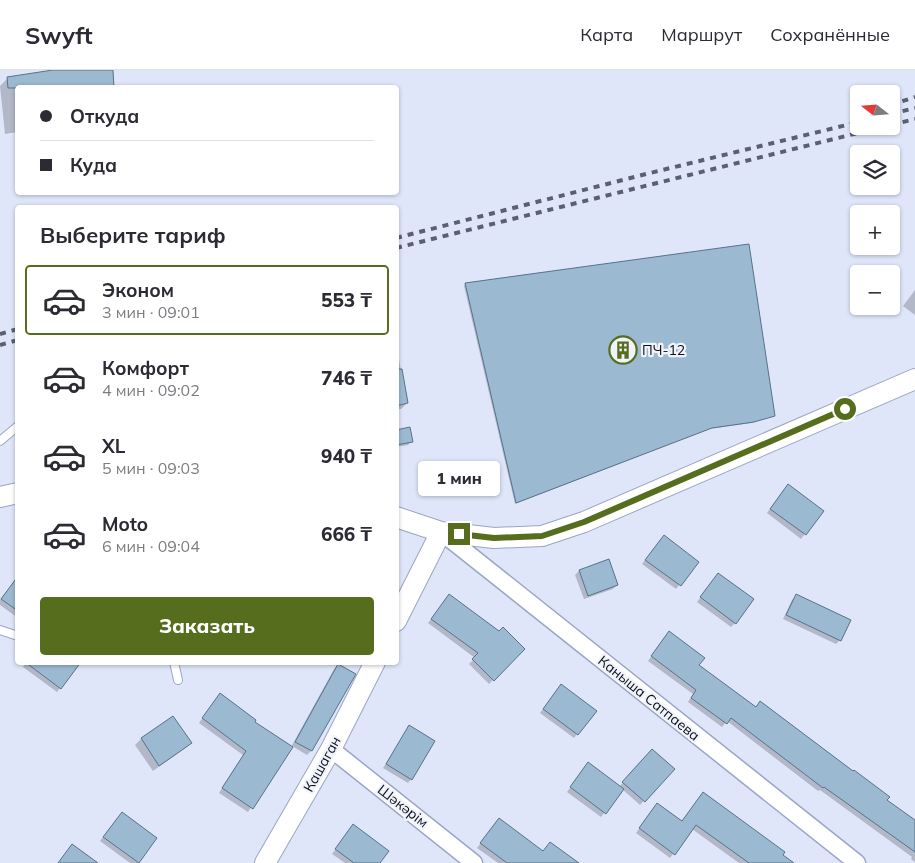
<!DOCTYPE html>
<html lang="ru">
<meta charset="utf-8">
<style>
:root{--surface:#fff;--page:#f7f7f7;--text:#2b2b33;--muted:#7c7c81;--line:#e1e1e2;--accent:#556d1d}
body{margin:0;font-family:Mulish,sans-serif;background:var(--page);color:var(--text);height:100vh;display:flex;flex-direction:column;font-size:19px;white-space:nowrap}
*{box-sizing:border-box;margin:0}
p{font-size:16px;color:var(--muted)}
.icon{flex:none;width:28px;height:28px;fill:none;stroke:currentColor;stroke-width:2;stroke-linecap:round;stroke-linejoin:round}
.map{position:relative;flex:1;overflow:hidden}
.sheet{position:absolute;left:15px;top:135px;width:384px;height:460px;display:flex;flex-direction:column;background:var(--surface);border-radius:5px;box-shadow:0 1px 4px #0004}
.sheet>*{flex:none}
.top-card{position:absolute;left:15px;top:15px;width:384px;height:110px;border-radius:5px;box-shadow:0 1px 4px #0004;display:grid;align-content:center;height:110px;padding:0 25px;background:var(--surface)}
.needle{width:32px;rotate:287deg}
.fabs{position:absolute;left:850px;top:15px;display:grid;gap:10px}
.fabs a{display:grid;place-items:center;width:50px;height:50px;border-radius:5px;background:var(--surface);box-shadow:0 1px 4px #0004;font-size:25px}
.end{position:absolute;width:22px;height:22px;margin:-11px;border:6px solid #556d1d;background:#fff;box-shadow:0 0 0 2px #fff}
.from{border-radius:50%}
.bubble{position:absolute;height:35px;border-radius:5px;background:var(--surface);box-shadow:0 1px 4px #0004;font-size:16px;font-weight:800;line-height:35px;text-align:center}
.top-card b{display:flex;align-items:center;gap:18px;height:48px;font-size:19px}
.top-card b+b{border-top:1px solid var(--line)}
.top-card i{width:12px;height:12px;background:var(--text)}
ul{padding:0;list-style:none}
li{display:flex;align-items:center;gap:15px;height:70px;margin:0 10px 8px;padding:0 15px;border:2px solid transparent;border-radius:5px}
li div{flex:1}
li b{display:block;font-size:19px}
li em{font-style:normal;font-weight:800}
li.active{border-color:var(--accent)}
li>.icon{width:45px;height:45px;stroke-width:1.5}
h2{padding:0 25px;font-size:22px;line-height:60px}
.cta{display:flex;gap:10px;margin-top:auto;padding:10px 25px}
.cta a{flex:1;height:58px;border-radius:5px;background:var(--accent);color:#fff;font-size:20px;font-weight:800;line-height:58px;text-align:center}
header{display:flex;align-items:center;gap:30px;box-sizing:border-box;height:70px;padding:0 25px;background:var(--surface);border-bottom:1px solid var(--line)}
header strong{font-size:24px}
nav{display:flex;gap:28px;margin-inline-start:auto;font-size:18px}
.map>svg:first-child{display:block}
</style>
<header>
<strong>Swyft</strong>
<nav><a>Карта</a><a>Маршрут</a><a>Сохранённые</a></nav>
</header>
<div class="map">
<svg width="915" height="793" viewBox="0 0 915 793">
<rect width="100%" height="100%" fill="#dfe6fa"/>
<!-- shadow -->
<path fill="#0003" d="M 61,0 L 111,0 L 18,18 L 18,62 L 5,64 L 0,16 L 8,8 Z
M 748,176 L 774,345 L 752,353 L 709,359 L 515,434 L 464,216 L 465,214 Z
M 915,220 L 915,245 L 903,236 Z
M 396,274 L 407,333 L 401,339 L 396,340 Z
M 396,361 L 412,371 L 408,375 L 396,377 Z
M 784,419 L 822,441 L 801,469 L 767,443 Z
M 660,470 L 698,492 L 676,519 L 642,494 Z
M 608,491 L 617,515 L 613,519 L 584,529 L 575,505 L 579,501 Z
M 18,507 L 18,548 L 0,535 L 0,530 Z
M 715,508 L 735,553 L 731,557 L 697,532 Z
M 796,526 L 840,570 L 836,574 L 783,549 L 792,530 Z
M 446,529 L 523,579 L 489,614 L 469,594 L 475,588 L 428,553 Z
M 665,567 L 697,596 L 915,751 L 915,792 L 911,789 L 912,787 L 820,720 L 818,721 L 727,651 L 722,657 L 688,632 L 693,624 L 648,591 Z
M 26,592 L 60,618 L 57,622 L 23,597 Z
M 338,595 L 354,604 L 311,681 L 307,685 L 292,676 L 248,742 L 219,723 L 243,685 L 199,653 L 216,629 L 291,677 L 334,599 Z
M 557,620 L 595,641 L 574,668 L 540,643 Z
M 173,648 L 190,673 L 184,679 L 153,701 L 135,675 L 141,669 Z
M 409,657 L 411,709 L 408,713 L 383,698 Z
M 648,684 L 673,699 L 640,735 L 622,719 L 601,747 L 567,722 L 584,698 L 619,717 Z
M 699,728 L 781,785 L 793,793 L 739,793 L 692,759 L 670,788 L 636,763 L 653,739 L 681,752 Z
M 118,747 L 156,769 L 138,793 L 130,793 L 100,771 Z
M 495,754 L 543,782 L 571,793 L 498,793 L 477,778 Z
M 349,760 L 378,793 L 345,793 L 332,784 Z"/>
<!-- building -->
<path fill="#9bb9d1" stroke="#577389" d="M 53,0 L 113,0 L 114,18 L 8,18 L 7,7 Z
M 749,174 L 775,346 L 754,352 L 712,358 L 516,433 L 465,213 Z
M 396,299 L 402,299 L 408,333 L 396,336 Z
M 410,357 L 413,372 L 396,375 L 396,360 Z
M 788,414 L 824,441 L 806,465 L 770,439 Z
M 664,465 L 699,492 L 681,516 L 645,490 Z
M 609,489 L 618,515 L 588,526 L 579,500 Z
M 718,503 L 754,529 L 736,554 L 700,527 Z
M 18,506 L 18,541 L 1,529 Z
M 449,524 L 499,561 L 503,557 L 525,579 L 494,611 L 472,589 L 478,583 L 431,549 Z
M 796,524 L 851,550 L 841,571 L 786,545 Z
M 669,561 L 705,588 L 699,595 L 756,637 L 760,631 L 853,701 L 854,700 L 890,727 L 887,730 L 915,750 L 915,782 L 824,717 L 823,718 L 731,648 L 727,654 L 691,628 L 696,620 L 651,586 Z
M 25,592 L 81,592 L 61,619 Z
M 338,594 L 356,604 L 312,681 L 295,672 Z
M 561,614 L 597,641 L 578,665 L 543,639 Z
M 220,623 L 256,650 L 255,652 L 293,677 L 253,739 L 222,718 L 246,681 L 202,648 Z
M 173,646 L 192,673 L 159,696 L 141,668 Z
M 409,655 L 435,671 L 412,710 L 386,694 Z
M 652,679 L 675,699 L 645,732 L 622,712 Z
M 588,692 L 624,719 L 606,744 L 570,717 Z
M 703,722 L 785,782 L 783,785 L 794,793 L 749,793 L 696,755 L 675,785 L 639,758 L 657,733 L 682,751 Z
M 122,742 L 157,768 L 139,793 L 103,767 Z
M 499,748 L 543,781 L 550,772 L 579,793 L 507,793 L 480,773 Z
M 353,754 L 389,781 L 380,793 L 354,793 L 335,779 Z
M 72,774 L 98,793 L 58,793 Z"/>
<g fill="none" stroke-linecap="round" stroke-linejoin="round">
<!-- service casing -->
<g stroke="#9ba5c5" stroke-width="10">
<path id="service" d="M 0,371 L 18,356
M 0,560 L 18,566
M 174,592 L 178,610"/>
</g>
<!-- minor casing -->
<g stroke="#9ba5c5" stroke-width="19">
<path id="minor" d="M 441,462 L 857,793
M 331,679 L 474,793"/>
</g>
<!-- tertiary casing -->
<g stroke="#9ba5c5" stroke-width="22">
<path id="tertiary" d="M 0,427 L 18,423
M 396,447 L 441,462 L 494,468 L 542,466 L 584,452 L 915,309
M 396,551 L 441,462
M 265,793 L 331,679 L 375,592"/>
</g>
<!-- service -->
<use href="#service" stroke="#fff" stroke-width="8"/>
<!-- minor -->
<use href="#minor" stroke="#fff" stroke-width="16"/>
<!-- tertiary -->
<use href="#tertiary" stroke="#fff" stroke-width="20"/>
<!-- rail -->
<path stroke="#5b5f6e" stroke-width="4" stroke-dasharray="6 6" stroke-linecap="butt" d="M 891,35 L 915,27
M 891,44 L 915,38
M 891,55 L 915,49
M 396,168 L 650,103 L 859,52
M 396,178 L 886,56
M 0,264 L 18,259
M 0,275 L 18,270"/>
</g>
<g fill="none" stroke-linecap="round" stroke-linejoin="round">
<!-- route -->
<path stroke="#556d1d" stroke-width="6" d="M 459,464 L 494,468 L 542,466 L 584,452 L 845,339"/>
</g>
<!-- icons -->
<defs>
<g id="building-ring" transform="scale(1.4375)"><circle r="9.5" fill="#f1f3fa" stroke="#556d1d" stroke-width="1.5"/><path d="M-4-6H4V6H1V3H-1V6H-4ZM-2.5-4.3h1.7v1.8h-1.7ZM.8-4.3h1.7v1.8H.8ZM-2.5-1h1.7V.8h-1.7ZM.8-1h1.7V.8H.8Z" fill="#556d1d"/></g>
</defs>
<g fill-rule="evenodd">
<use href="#building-ring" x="623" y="280"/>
</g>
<g text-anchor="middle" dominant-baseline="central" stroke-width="4.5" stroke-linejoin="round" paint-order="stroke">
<!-- poi labels -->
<g font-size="14" fill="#0c0f1b" stroke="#f1f3fa" text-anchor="start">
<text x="642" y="280">ПЧ-12</text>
</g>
<!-- street labels -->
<g font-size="14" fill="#0c0f1b" stroke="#f1f3fa">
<text transform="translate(649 628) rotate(39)">Каныша Сатпаева</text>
<text transform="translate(322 694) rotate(-61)">Кашаган</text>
<text transform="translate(403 736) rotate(38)">Шәкәрім</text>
</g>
</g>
</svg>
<div class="fabs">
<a><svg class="needle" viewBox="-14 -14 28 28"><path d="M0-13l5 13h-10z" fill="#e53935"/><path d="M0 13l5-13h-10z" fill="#7c7c81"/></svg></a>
<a><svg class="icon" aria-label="layers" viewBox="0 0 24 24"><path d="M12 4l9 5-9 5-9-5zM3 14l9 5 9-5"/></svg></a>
<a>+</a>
<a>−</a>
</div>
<i class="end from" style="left:845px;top:339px"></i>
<i class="end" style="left:459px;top:464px"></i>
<div class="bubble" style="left:418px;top:391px;width:82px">1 мин</div>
<div class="top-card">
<b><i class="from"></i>Откуда</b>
<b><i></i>Куда</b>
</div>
<section class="sheet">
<h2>Выберите тариф</h2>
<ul>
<li class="active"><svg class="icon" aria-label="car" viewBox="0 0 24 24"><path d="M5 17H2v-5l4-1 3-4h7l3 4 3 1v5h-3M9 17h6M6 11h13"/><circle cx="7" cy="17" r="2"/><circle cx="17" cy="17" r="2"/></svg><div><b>Эконом</b><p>3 мин · 09:01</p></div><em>553 ₸</em></li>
<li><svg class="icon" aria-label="car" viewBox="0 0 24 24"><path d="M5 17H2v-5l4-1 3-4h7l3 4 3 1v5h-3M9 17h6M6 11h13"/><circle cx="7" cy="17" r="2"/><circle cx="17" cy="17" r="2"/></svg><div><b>Комфорт</b><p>4 мин · 09:02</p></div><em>746 ₸</em></li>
<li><svg class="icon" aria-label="car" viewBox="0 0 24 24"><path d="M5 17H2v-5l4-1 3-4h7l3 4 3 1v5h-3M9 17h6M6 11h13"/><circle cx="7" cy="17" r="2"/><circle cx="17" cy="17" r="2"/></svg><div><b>XL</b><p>5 мин · 09:03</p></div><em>940 ₸</em></li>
<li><svg class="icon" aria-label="car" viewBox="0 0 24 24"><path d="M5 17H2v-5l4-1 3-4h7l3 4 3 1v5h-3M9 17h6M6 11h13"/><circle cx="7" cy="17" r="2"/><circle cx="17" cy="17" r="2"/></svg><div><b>Moto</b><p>6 мин · 09:04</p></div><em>666 ₸</em></li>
</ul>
<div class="cta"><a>Заказать</a></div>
</section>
</div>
